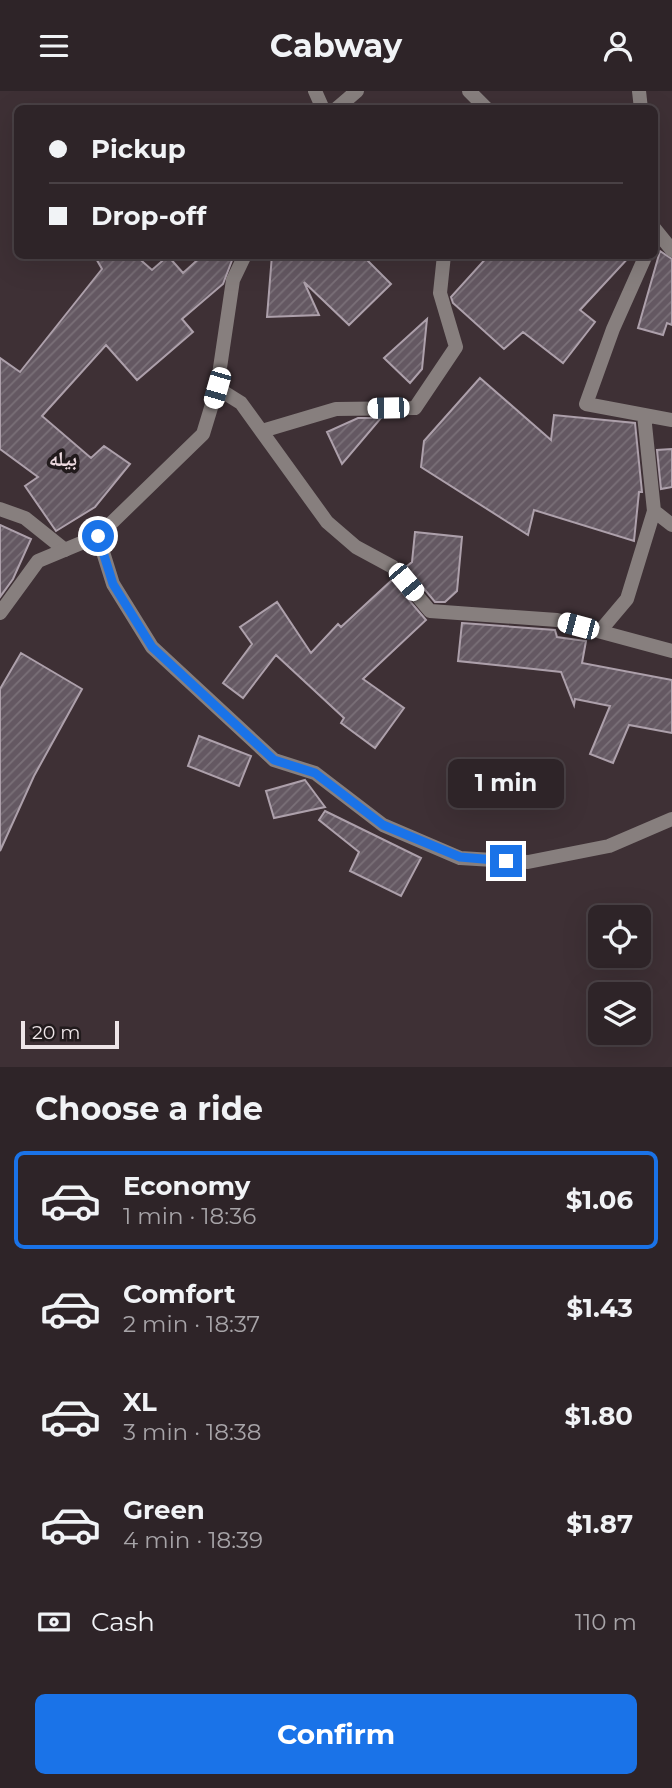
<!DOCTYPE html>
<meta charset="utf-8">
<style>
:root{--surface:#2e2428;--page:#362c30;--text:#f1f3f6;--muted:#a7a4a8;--line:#494145;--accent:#1a73e8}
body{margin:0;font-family:Montserrat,"Noto Naskh Arabic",sans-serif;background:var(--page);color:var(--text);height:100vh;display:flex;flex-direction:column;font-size:26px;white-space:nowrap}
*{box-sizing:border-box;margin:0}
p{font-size:23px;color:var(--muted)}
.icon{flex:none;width:38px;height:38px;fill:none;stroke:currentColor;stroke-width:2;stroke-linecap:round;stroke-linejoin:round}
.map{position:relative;height:976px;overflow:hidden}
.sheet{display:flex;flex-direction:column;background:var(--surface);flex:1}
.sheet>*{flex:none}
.banner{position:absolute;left:14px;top:14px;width:644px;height:154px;border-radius:10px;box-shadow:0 7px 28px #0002,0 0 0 2px var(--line);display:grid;align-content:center;height:154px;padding:0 35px;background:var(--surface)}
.fabs{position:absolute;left:588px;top:814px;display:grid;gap:14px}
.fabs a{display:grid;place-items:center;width:63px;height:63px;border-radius:10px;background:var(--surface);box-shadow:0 7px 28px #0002,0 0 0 2px var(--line);font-size:35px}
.scale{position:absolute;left:21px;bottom:18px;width:98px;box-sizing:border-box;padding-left:7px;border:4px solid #eee5e8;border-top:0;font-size:19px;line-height:24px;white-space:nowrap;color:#eee5e8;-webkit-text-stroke:5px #211a1c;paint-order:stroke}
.end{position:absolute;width:32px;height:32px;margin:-16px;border:9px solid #1a73e8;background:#fff;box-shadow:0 0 0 4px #fff}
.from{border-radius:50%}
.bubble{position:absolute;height:49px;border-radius:10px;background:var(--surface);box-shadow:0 7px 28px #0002,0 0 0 2px var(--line);font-size:23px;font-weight:700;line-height:49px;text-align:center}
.car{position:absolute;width:21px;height:42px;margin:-21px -10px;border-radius:9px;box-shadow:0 0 5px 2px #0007;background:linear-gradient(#fff 24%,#345 0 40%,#fff 0 76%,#345 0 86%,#fff 0)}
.banner b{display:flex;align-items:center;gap:24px;height:66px;font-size:26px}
.banner b+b{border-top:2px solid var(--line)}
.banner i{width:18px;height:18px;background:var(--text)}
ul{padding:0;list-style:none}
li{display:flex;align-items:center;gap:21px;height:98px;margin:0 14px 10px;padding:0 21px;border:4px solid transparent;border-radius:10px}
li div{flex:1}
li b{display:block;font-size:26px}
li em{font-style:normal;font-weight:700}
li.active{border-color:var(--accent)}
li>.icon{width:63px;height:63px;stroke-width:1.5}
h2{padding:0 35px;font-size:32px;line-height:84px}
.pay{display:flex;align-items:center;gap:18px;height:77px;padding:0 35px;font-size:26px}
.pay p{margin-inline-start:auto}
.cta{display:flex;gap:14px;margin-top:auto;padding:14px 35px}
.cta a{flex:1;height:80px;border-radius:10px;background:var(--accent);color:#fff;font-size:28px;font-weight:700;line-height:80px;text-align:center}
header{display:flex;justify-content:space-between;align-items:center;height:91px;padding:0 35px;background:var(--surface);font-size:32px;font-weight:700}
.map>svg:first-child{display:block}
</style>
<header><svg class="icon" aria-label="menu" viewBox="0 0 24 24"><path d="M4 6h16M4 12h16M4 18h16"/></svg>Cabway<svg class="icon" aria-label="person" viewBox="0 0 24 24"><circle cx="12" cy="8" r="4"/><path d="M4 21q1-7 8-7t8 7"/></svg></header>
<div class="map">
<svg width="672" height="976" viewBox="0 0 672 976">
<defs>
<pattern id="building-hatch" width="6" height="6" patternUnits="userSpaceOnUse" patternTransform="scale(1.75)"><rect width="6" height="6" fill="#645862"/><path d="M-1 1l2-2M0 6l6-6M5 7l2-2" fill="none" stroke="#7a7078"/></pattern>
</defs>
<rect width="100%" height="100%" fill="#3e3035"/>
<!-- building -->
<path fill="url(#building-hatch)" stroke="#ada0ab" stroke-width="2" d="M 660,160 L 672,168 L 672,234 L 667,232 L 663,244 L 638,237 Z
M 94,164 L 135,164 L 152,179 L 168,165 L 183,182 L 203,164 L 234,164 L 223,193 L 182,228 L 193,241 L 137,289 L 106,254 L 42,325 L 91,367 L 104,355 L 130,373 L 95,416 L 56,440 L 25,395 L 38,386 L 0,358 L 0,267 L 20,281 L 102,178 Z
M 272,164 L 362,164 L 391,193 L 349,234 L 304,191 L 319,224 L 267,226 Z
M 489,164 L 631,164 L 580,219 L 595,231 L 563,272 L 523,241 L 504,258 L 453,212 L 451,206 Z
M 427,228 L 422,278 L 410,292 L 384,267 Z
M 480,287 L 551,349 L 554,324 L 635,332 L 642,401 L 639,401 L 634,450 L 534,419 L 528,444 L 421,376 L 424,350 Z
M 358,327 L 381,327 L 342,373 L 327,341 Z
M 672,358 L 672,396 L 661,398 L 657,359 Z
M 0,434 L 31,448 L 13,488 L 0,506 Z
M 415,441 L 462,446 L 457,500 L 445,511 L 435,511 L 406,476 L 412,471 Z
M 392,489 L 426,529 L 363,588 L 404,617 L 375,657 L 341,632 L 344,627 L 276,564 L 243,607 L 223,592 L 252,553 L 240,536 L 277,511 L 311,562 L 338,533 L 341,536 Z
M 462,532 L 555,539 L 557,546 L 586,550 L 582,572 L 672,589 L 672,642 L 629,634 L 613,672 L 590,663 L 610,615 L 575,608 L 574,614 L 561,581 L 458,570 Z
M 21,562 L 82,598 L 34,685 L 0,760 L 0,598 Z
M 199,645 L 251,665 L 239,695 L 188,675 Z
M 305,689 L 325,716 L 274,727 L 266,700 Z
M 325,720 L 421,767 L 401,805 L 350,780 L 359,761 L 319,729 Z"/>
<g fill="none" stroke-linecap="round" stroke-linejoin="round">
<!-- service -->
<path stroke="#877f7e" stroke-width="14" d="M 646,164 L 613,238 L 586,313 L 672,329
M 644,324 L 654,420 L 672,434
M 0,418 L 25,427 L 65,459
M 600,540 L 627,508 L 654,420"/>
<!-- minor -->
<path stroke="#877f7e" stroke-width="14" d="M 315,0 L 323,18
M 469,0 L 487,18
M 336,18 L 357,0
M 654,137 L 672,159
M 217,297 L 241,312 L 327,431 L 356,456 L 393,476 L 430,520 L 557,529 L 672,560
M 262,340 L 336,318 L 415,317 L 456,256 L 440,202 L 444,164
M 98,445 L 113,493 L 152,556 L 274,669 L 315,682 L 383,734 L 460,767 L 528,771 L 609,755 L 672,728
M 0,522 L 38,470 L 98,445 L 203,343 L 217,297 L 233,189 L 245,164"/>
<!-- tertiary -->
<path stroke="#877f7e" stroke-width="14" d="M 639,0 L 641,18"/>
</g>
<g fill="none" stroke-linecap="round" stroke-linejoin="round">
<!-- route -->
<path stroke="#1a73e8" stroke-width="9" d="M 98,445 L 113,493 L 152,556 L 274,669 L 315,682 L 383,734 L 460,766 L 506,770"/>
</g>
<g text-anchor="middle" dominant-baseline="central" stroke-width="7" stroke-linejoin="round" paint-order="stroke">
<!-- quarter labels -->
<g font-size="21" font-weight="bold" fill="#ecd9df" stroke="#211a1c">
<text x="63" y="367">بیله</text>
</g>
</g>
</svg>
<div class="fabs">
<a><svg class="icon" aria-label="locate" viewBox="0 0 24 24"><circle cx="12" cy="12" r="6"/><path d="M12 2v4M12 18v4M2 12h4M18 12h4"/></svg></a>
<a><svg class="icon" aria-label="layers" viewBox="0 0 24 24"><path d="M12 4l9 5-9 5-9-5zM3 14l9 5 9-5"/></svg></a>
</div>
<div class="scale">20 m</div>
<i class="end from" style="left:98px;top:445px"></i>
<i class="end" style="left:506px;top:770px"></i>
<div class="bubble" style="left:448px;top:668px;width:116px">1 min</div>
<i class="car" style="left:217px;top:297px;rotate:196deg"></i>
<i class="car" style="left:388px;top:317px;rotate:269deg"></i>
<i class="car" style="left:406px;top:491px;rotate:140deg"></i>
<i class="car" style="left:578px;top:535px;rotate:285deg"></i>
<div class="banner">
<b><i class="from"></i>Pickup</b>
<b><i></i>Drop-off</b>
</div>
</div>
<section class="sheet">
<h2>Choose a ride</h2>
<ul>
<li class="active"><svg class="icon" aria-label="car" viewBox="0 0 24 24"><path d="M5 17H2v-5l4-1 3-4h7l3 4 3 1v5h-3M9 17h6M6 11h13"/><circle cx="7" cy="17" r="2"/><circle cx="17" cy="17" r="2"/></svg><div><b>Economy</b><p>1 min · 18:36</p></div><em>$1.06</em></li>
<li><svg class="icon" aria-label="car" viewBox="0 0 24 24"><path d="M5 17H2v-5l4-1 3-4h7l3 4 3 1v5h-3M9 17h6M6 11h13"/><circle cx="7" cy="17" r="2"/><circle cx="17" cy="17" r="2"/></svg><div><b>Comfort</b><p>2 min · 18:37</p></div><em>$1.43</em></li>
<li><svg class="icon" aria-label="car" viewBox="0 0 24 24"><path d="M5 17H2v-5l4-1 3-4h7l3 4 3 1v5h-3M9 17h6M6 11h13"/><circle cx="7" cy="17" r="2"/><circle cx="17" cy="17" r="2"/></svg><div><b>XL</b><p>3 min · 18:38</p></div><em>$1.80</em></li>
<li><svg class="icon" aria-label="car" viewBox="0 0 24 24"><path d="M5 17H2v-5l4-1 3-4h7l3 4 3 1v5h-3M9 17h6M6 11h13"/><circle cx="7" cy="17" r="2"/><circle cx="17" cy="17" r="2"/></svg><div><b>Green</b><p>4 min · 18:39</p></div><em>$1.87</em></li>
</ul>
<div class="pay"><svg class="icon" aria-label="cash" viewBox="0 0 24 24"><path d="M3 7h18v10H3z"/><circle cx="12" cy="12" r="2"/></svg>Cash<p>110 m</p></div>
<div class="cta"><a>Confirm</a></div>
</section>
